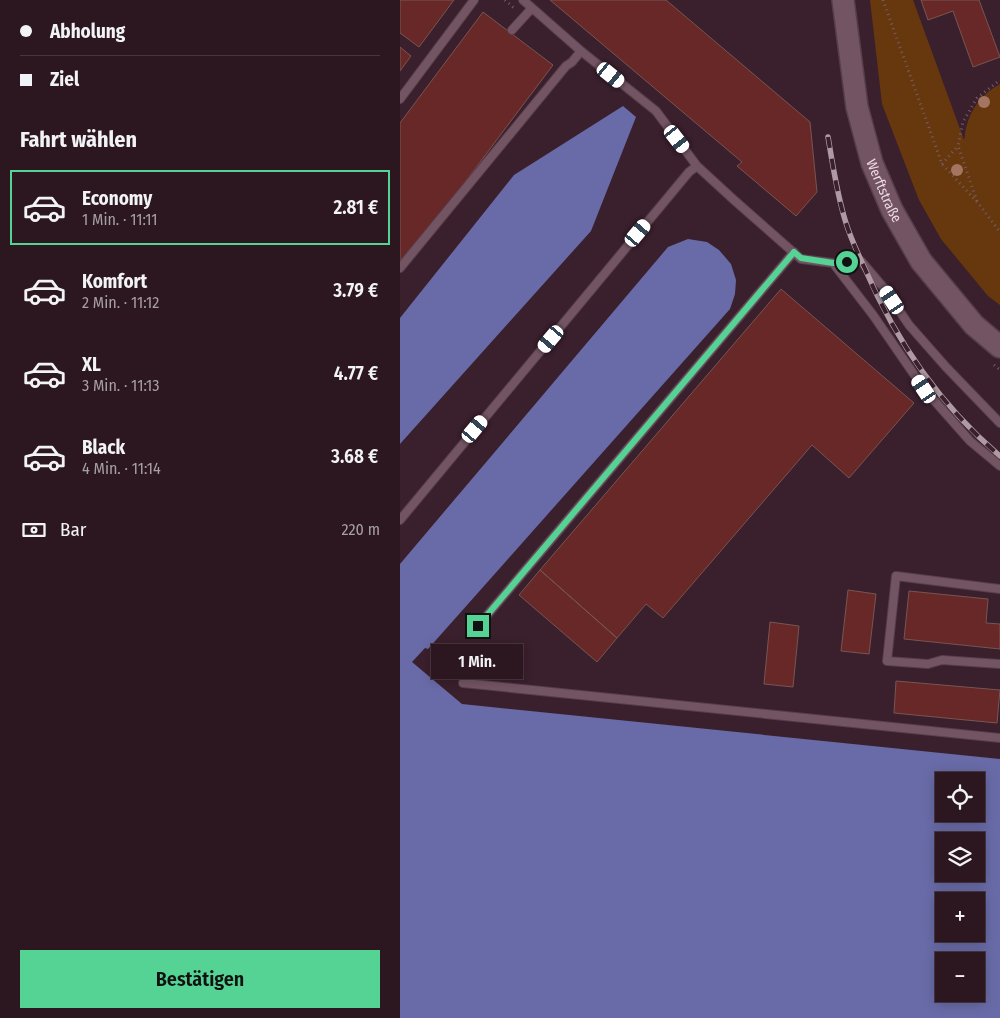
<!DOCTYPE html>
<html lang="de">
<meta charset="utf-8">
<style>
:root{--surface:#2c1721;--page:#34202a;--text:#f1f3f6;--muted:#a69fa5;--line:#48363f;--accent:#54d395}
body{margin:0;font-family:"Fira Sans Condensed",sans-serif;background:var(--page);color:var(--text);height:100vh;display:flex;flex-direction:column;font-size:19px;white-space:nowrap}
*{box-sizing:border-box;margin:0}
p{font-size:16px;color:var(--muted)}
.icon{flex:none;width:28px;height:28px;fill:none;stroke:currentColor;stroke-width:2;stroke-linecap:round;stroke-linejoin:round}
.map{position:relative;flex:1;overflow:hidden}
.drawer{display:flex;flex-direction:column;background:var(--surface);width:400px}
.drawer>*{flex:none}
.top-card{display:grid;align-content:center;height:110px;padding:0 20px;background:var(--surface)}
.fabs{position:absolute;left:535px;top:772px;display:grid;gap:10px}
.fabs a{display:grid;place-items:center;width:50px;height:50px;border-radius:0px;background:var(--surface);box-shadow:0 2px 12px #0003,0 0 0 1px var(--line);font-size:25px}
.end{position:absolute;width:22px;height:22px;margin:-11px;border:6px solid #54d395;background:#111;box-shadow:0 0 0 2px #111}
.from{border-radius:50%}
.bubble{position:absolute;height:35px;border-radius:0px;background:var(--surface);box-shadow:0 2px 12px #0003,0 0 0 1px var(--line);font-size:16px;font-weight:600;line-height:35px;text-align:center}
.car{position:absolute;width:15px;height:30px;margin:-15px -8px;border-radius:6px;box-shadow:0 0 4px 1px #0007;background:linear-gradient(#fff 24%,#345 0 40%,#fff 0 76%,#345 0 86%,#fff 0)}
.top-card b{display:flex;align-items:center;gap:18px;height:48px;font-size:19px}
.top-card b+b{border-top:1px solid var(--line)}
.top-card i{width:12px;height:12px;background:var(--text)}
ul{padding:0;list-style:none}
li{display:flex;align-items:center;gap:15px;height:75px;margin:0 10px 8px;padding:0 10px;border:2px solid transparent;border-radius:0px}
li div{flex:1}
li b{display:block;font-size:19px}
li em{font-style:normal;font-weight:600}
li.active{border-color:var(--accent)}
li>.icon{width:45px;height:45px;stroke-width:1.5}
h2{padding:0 20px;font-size:22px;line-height:60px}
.pay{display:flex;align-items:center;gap:12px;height:55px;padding:0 20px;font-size:19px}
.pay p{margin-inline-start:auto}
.primary-button{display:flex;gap:10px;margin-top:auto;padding:10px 20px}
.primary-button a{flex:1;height:58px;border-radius:0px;background:var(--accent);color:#111;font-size:20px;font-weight:600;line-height:58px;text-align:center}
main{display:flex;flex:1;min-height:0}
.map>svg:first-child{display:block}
</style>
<main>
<section class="drawer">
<div class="top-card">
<b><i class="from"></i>Abholung</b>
<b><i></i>Ziel</b>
</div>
<h2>Fahrt wählen</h2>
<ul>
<li class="active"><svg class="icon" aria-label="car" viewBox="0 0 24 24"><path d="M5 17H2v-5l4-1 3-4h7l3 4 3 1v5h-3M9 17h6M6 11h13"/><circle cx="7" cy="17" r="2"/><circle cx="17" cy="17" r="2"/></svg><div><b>Economy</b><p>1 Min. · 11:11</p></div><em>2.81 €</em></li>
<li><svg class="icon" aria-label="car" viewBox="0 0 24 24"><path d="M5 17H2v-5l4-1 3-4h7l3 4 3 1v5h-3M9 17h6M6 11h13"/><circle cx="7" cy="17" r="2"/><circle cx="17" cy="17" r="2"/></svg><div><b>Komfort</b><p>2 Min. · 11:12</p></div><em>3.79 €</em></li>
<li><svg class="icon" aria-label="car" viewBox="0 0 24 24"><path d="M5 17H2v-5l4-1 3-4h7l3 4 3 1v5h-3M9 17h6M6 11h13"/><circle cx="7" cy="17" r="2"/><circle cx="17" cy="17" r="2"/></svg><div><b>XL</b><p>3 Min. · 11:13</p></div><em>4.77 €</em></li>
<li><svg class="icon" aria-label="car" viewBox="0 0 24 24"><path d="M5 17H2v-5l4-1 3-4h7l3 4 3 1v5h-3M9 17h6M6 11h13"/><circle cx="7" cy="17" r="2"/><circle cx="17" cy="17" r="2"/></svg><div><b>Black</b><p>4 Min. · 11:14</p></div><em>3.68 €</em></li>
</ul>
<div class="pay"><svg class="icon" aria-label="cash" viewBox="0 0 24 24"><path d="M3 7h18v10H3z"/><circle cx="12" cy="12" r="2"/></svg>Bar<p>220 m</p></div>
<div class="primary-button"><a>Bestätigen</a></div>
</section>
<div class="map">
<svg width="600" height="1018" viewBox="0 0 600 1018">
<rect width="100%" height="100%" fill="#3a1f2c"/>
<!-- green -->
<path fill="#67380e" d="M 470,0 L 513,0 L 564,140 C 565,136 565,132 566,128 C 571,108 582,94 600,84 L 600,305 L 588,296 L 541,239 L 519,200 L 482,104 Z"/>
<!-- water -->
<path fill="#686ba7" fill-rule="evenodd" d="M 223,106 L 236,117 L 191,231 L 0,444 L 0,318 L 114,175 Z
M 288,239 L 307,242 L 319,250 L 331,264 L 336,280 L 335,294 L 330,309 L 28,649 L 25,648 L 12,662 L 62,704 L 600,759 L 600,1018 L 0,1018 L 0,564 L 268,247 ZM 576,781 L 576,814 L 544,814 L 544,781 ZM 576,841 L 576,874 L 544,874 L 544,841 ZM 544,901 L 576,901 L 576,934 L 544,934 ZM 544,961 L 576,961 L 576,994 L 544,994 Z"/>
<!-- building -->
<path fill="#682828" stroke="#785553" d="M 0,0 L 54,0 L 19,47 L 0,33 Z
M 150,0 L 266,0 L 410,122 L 417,192 L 396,216 L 337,166 L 342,162 Z
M 521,0 L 579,0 L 600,57 L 573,67 L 553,11 L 528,20 Z
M 83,12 L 153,65 L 8,258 L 4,256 L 0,261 L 0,123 Z
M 0,47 L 11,56 L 0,71 Z
M 381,289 L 514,403 L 449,478 L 412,445 L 263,618 L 246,604 L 217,638 L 140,570 Z
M 140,570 L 217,638 L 197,662 L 119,595 Z
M 448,590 L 476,594 L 469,654 L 441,651 Z
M 509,591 L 588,599 L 586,623 L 600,624 L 600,649 L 504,639 Z
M 370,622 L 399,626 L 393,687 L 364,684 Z
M 496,681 L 600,690 L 597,723 L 494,713 Z"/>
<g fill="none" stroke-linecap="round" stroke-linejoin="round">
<!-- lane casing -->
<g stroke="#563e4b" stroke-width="10">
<path id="lane" d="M 123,0 L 181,51 L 256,111 L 297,166 L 334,200 L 401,259 L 433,263 L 473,315 L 524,389 L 570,441 L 600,466
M 112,30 L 132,8
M 0,99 L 74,0
M 433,263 L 461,261 L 484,288 L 509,325 L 546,367 L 600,423
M 0,268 L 166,66 L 172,62 L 181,51
M 0,520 L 289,172 L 297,166
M 600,589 L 496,576 L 487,661 L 528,664 L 542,660 L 600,664
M 78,626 L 394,252
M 63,683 L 600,738"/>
</g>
<!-- secondary casing -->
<g stroke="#563e4b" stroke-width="24">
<g id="secondary">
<path id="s1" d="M 443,0 L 457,107 L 472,163 L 492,210 L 521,261 L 574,325 L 600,347"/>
</g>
</g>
<!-- path -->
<path stroke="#755d68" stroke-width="3" stroke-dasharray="1 4" stroke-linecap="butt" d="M 105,0 L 114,8
M 483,0 L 542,164 L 578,203 L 600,232
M 542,164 L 558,146
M 577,201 L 558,146 L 563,122 L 577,98 L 600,80
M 594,365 L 600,370"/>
<!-- lane -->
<use href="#lane" stroke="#735463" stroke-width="8"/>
<!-- secondary -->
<use href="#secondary" stroke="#735463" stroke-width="21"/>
<!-- rail casing -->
<g stroke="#af9aa3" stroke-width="5.5">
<path id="rail" d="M 428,137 C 433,166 437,195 446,223 C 451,239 458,254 465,269 C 496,341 540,405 600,456"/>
</g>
<!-- rail -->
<use href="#rail" stroke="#3a1f2c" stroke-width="4" stroke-dasharray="11" stroke-linecap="butt"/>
</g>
<!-- trees -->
<g fill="#a57561">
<circle cx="584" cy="102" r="6"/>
<circle cx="557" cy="170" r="6"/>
</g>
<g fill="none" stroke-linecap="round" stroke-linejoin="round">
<!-- route -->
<path stroke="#54d395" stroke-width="6" d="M 78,626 L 394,252 L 401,258 L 433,263 L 447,262"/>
</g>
<g text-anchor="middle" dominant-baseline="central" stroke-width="4.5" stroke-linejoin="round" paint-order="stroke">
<!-- street labels -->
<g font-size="14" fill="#eedbe3" stroke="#3a1f2c">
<text stroke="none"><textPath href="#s1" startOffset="196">Werftstraße</textPath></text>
</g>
</g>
</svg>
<div class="fabs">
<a><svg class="icon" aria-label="locate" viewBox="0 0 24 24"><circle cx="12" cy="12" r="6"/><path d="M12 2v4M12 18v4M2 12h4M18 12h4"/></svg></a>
<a><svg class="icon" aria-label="layers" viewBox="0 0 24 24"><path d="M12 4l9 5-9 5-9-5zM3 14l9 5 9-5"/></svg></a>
<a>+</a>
<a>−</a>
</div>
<i class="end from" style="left:447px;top:262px"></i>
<i class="end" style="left:78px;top:626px"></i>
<div class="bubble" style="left:31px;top:644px;width:92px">1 Min.</div>
<i class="car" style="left:211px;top:75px;rotate:129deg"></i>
<i class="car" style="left:277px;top:139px;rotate:142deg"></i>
<i class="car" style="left:238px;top:233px;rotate:40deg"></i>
<i class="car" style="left:492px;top:300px;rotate:326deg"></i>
<i class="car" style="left:151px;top:339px;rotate:220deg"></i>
<i class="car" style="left:524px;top:389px;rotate:326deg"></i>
<i class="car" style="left:75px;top:429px;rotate:40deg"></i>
</div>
</main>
